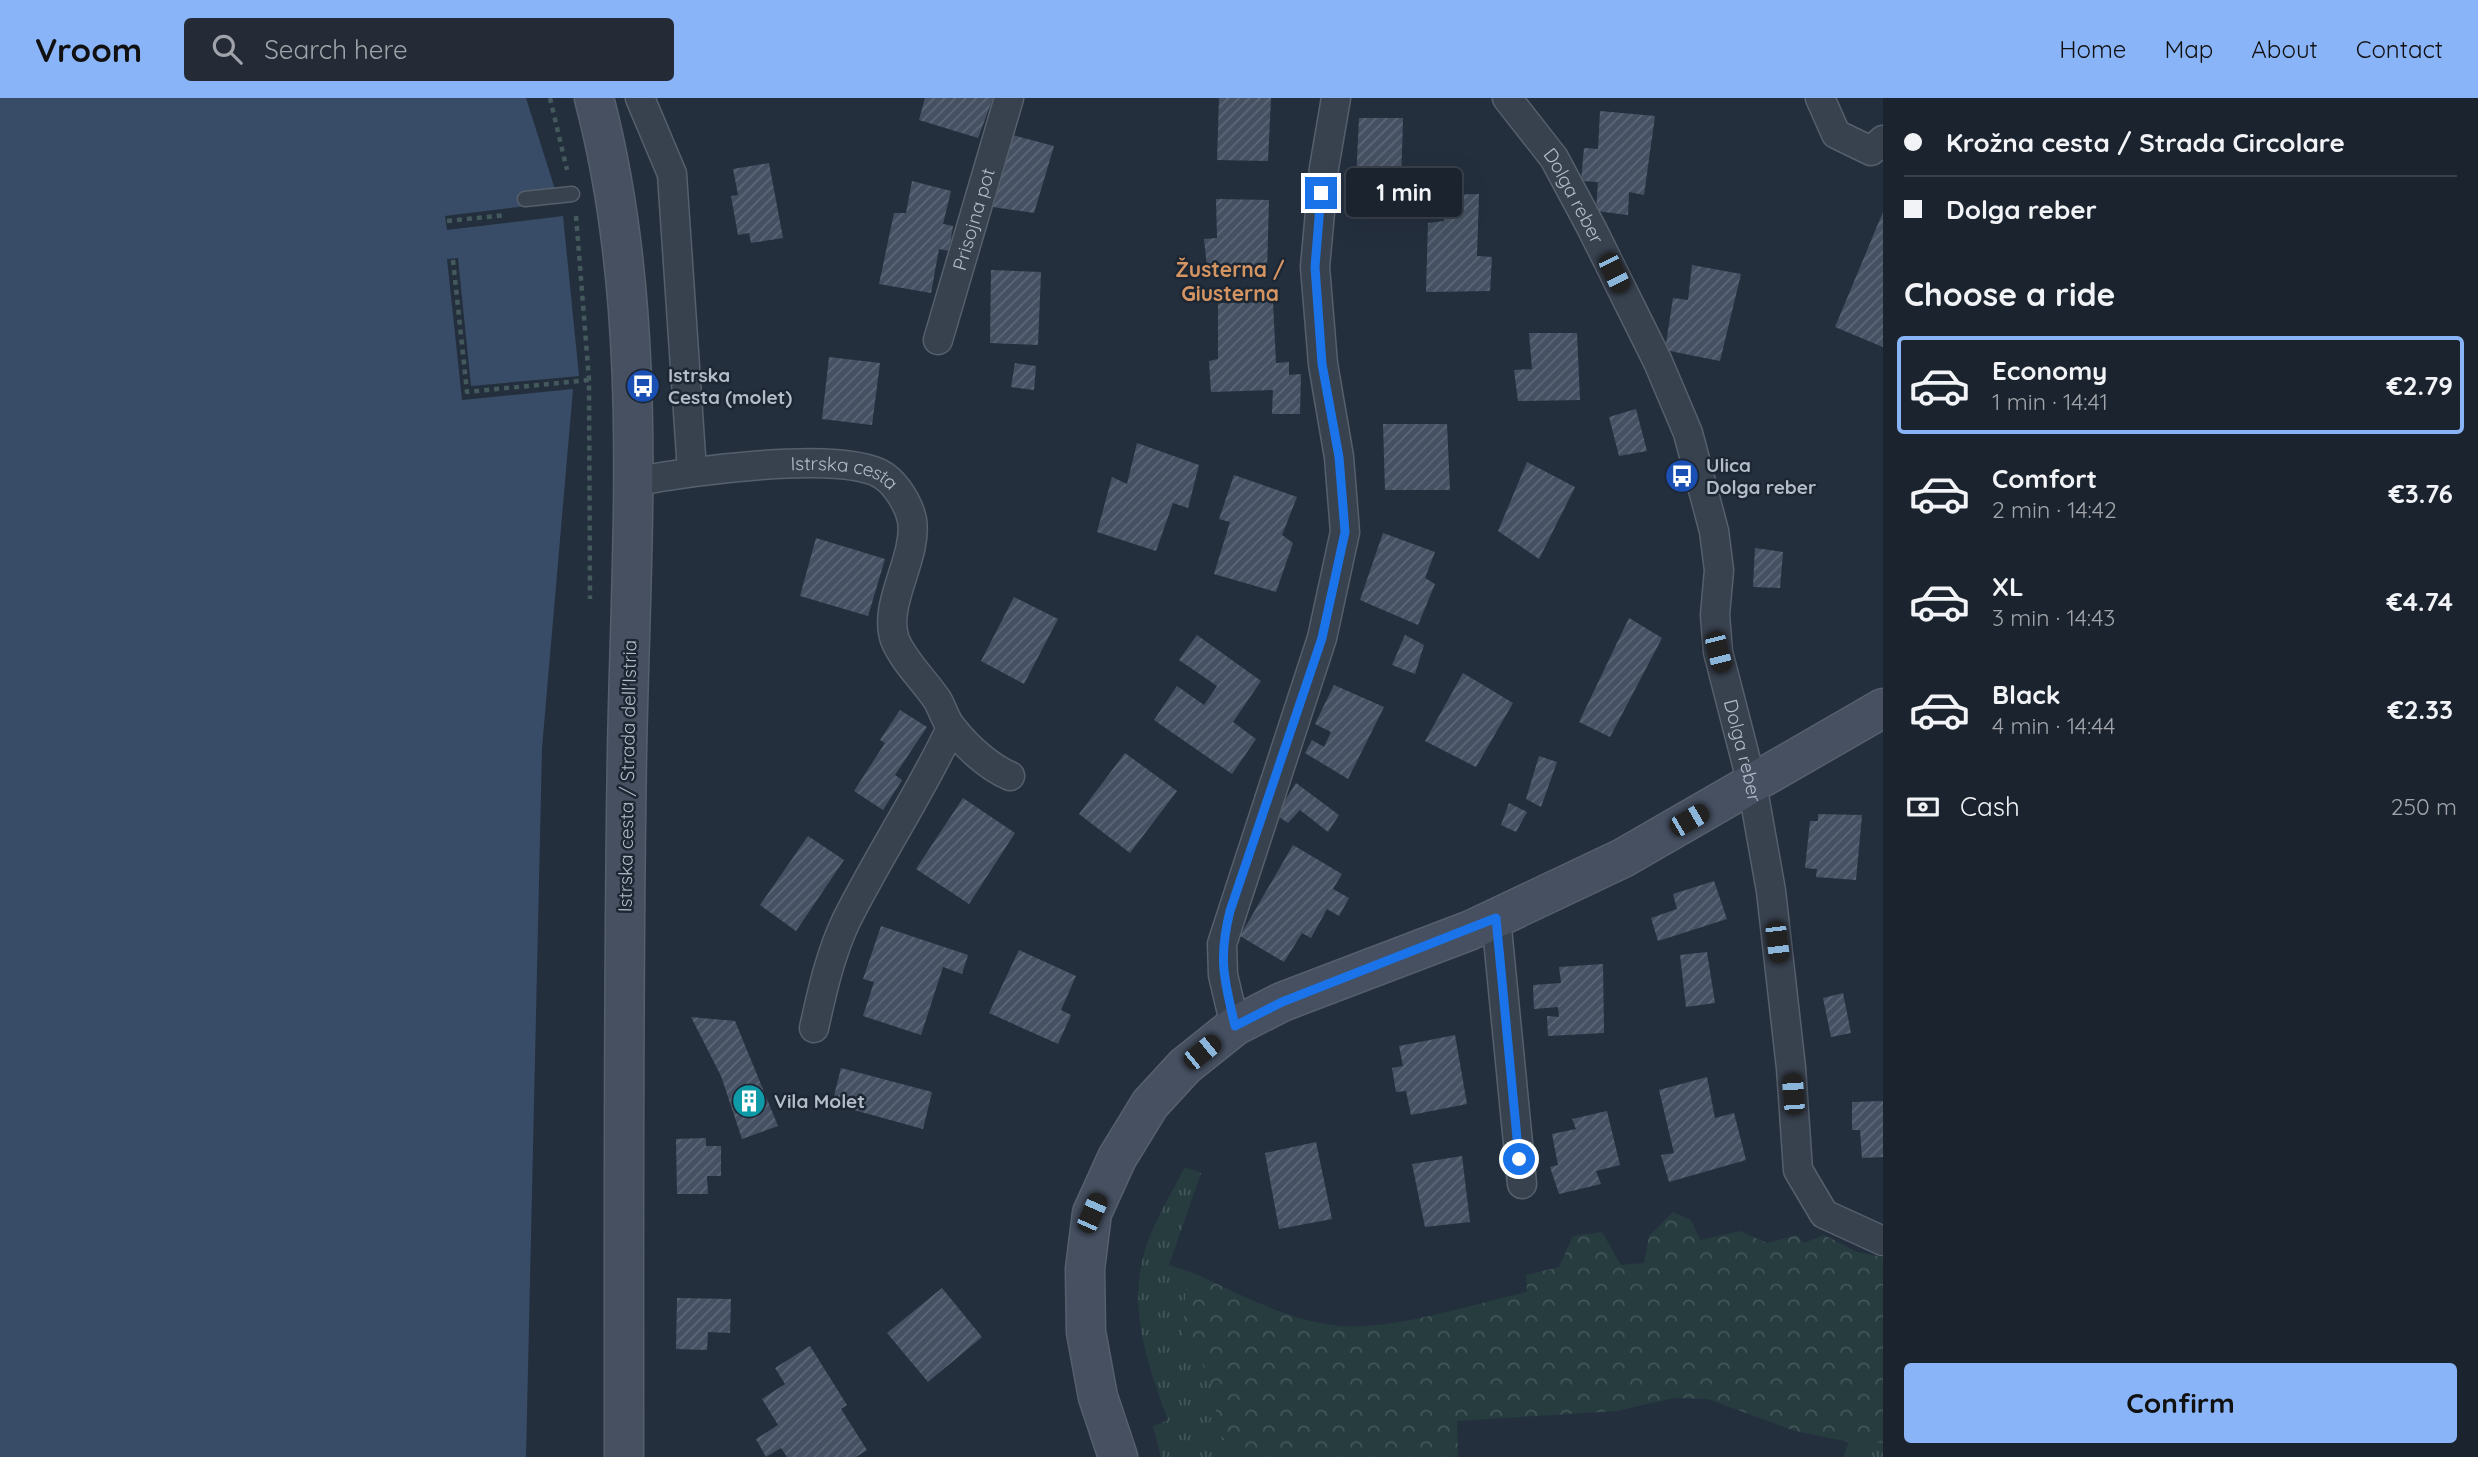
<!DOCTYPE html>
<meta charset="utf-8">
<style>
:root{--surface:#1b232e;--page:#242b36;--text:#f1f3f6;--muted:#a0a4aa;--line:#39404a;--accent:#8ab4f8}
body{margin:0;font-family:Quicksand,sans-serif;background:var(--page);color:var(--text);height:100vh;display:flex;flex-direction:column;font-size:26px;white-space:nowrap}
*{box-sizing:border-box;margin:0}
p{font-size:23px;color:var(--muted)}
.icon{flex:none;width:38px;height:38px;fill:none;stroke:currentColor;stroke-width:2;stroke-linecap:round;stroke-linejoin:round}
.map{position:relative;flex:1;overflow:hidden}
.drawer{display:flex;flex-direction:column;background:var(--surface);width:595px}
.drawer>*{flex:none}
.hud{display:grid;align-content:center;height:154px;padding:0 21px;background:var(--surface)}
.end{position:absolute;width:32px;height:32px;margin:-16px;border:9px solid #1a73e8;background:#fff;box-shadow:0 0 0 4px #fff}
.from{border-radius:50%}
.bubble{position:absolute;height:49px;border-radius:7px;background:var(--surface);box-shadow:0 7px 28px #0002,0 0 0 2px var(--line);font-size:23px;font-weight:700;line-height:49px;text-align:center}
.car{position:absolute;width:21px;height:42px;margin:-21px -10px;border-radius:9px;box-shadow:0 0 5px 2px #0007;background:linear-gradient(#222 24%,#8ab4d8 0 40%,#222 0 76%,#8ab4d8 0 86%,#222 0)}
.hud b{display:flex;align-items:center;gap:24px;height:66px;font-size:26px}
.hud b+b{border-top:2px solid var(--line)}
.hud i{width:18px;height:18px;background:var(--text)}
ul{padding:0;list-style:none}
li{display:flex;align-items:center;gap:21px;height:98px;margin:0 14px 10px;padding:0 7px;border:4px solid transparent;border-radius:7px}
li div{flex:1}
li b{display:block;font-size:26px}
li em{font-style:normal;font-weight:700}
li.active{border-color:var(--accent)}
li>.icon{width:63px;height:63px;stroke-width:1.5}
h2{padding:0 21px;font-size:32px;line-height:84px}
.pay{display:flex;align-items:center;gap:18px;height:77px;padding:0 21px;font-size:26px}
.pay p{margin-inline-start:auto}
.action{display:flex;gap:14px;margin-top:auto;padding:14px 21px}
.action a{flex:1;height:80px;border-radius:7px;background:var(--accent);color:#111;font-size:28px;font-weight:700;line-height:80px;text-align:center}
header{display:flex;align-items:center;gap:42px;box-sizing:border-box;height:98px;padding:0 35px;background:var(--accent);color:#111}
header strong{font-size:33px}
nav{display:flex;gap:38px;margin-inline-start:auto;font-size:24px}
.search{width:490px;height:63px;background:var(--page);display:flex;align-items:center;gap:18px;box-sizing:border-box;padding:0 24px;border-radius:7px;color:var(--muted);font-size:26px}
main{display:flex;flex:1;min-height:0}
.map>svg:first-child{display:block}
</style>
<header>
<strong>Vroom</strong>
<div class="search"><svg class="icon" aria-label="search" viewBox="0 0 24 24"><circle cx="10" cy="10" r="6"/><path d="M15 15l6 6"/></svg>Search here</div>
<nav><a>Home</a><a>Map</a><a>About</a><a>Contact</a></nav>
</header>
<main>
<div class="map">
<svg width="1883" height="1359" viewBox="0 0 1883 1359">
<defs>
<pattern id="grass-tufts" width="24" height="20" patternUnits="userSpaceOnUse" patternTransform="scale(1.75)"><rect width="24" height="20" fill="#263c3f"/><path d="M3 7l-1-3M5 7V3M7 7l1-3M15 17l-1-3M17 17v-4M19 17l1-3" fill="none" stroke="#435659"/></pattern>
<pattern id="forest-crowns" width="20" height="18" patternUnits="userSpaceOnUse" patternTransform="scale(1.75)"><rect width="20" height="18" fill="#263c3f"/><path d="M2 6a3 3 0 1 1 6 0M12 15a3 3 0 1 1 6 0" fill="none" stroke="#435659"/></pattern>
<pattern id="building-hatch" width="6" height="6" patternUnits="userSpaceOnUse" patternTransform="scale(1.75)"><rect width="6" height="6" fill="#455162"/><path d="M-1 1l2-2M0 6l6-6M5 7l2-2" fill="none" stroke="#5d6877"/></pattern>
</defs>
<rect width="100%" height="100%" fill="#242f3e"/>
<!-- grass -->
<path fill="url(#grass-tufts)" d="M 1185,1069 L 1201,1075 L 1169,1167 L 1196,1176 L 1186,1193 L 1182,1241 L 1196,1251 L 1219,1306 L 1208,1328 L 1240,1352 L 1243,1359 L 1161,1359 L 1153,1328 L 1168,1322 C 1147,1264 1126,1208 1147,1146 C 1156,1120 1172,1094 1185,1069 Z
M 1849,1344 L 1883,1345 L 1883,1359 L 1843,1359 Z"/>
<!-- forest -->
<path fill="url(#forest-crowns)" d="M 1673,1114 L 1691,1122 L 1700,1142 L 1740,1133 L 1767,1145 L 1797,1137 L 1804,1145 L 1824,1137 L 1857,1154 L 1883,1159 L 1883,1345 L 1849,1344 L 1795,1333 L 1708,1301 L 1674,1300 L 1617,1313 L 1457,1323 L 1458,1359 L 1243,1359 L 1239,1352 L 1208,1328 L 1219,1306 L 1196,1251 L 1182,1241 L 1186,1192 L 1196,1176 C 1239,1196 1285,1221 1332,1227 C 1386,1235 1473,1206 1527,1194 L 1526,1177 L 1559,1169 L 1573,1138 L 1602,1134 L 1621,1167 L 1644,1165 L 1649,1138 Z"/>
<!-- water -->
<path fill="#394c67" d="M 0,0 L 526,0 L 559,104 L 445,118 L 447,132 L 563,118 L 579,278 L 471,288 L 458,160 L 447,161 L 462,302 L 573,291 L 542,650 L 526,1359 L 0,1359 Z"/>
<!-- building -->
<path fill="url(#building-hatch)" d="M 925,0 L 993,0 L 978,40 L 919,22 Z
M 1219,0 L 1271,0 L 1268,63 L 1217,62 Z
M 1600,13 L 1655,18 L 1644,97 L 1629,94 L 1628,117 L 1596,113 L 1598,84 L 1581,83 L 1584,50 L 1598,51 Z
M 1359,20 L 1403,20 L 1401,84 L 1356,82 Z
M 1012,37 L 1054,48 L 1034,115 L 993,109 Z
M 769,65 L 783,140 L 751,145 L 749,135 L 738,137 L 731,98 L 738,97 L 733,71 Z
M 912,83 L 951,93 L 943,126 L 953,128 L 949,153 L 939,151 L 931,195 L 879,186 L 894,115 L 906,115 Z
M 1479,96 L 1477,158 L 1492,159 L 1490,193 L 1426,194 L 1428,125 L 1444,123 L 1444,97 Z
M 1216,101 L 1269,102 L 1267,172 L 1207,169 L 1204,141 L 1217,140 Z
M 1883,114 L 1883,249 L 1835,229 Z
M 1692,167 L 1741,176 L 1720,263 L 1665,252 L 1673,200 L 1688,202 Z
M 991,172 L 1041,174 L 1038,247 L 990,245 Z
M 1273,204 L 1276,265 L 1289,264 L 1289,277 L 1301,276 L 1300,316 L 1272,316 L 1273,292 L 1211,294 L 1209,263 L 1218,261 L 1218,205 Z
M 1529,235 L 1577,235 L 1580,302 L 1518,303 L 1514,272 L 1532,271 Z
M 829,259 L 880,265 L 872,327 L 822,321 Z
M 1015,265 L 1036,268 L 1034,292 L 1011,289 Z
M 1636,311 L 1647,353 L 1619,358 L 1609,319 Z
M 1383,326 L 1447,326 L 1450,392 L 1385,392 Z
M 1137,345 L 1199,367 L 1188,410 L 1173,405 L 1156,453 L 1097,434 L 1112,379 L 1127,386 Z
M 1527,364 L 1575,389 L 1539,461 L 1498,433 Z
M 1234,377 L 1297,399 L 1282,437 L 1293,445 L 1276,494 L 1214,476 L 1230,424 L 1219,421 Z
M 1383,435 L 1435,454 L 1425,480 L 1435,486 L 1418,527 L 1360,502 Z
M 816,440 L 885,461 L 868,518 L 800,498 Z
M 1755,450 L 1783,454 L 1780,490 L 1753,489 Z
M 1014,499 L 1058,521 L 1024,586 L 981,563 Z
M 1629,520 L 1662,540 L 1610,639 L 1579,624 Z
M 1197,537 L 1261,583 L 1233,624 L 1256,641 L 1232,676 L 1154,622 L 1177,588 L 1204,607 L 1217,588 L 1179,562 Z
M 1405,537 L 1424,547 L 1415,576 L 1392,567 Z
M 1463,575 L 1513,605 L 1476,669 L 1425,643 Z
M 1334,587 L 1384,609 L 1348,681 L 1305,655 L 1312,642 L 1324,649 L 1331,634 L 1315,626 Z
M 900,612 L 927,629 L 895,677 L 902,682 L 883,712 L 854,693 L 885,645 L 880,642 Z
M 1125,655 L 1177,693 L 1130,755 L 1079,716 Z
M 1539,658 L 1557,664 L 1541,709 L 1526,701 Z
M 1296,685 L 1339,717 L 1328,734 L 1300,712 L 1288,725 L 1276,717 Z
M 963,700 L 1015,735 L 969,806 L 916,771 Z
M 1509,705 L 1527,714 L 1516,734 L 1501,727 Z
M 1818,716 L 1862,717 L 1856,782 L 1816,779 L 1817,771 L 1805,770 L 1810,723 L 1818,723 Z
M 808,738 L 844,762 L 796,833 L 760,807 Z
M 1293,747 L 1342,776 L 1333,791 L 1349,800 L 1339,818 L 1327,811 L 1311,840 L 1302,835 L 1284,864 L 1240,838 Z
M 1714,783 L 1727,821 L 1658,843 L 1651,820 L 1677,811 L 1673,796 Z
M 881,828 L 968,857 L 962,876 L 943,869 L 921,937 L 863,918 L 874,884 L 863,881 Z
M 1019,852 L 1076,878 L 1061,912 L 1071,917 L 1058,946 L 989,915 Z
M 1707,854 L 1715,905 L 1686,909 L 1680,857 Z
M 1603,866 L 1604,935 L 1548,938 L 1547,918 L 1559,919 L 1558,909 L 1534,911 L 1533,887 L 1561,885 L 1559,869 Z
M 1843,895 L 1851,935 L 1831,939 L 1823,900 Z
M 691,919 L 735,923 L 778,1028 L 742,1041 L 721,978 Z
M 1455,937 L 1467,1006 L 1411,1017 L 1406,993 L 1396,994 L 1392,970 L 1403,968 L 1399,948 Z
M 841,970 L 932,994 L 923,1031 L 832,1006 Z
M 1707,979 L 1715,1020 L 1734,1015 L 1746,1062 L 1669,1084 L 1661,1057 L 1674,1055 L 1659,992 Z
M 1883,1003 L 1883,1059 L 1862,1060 L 1860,1032 L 1852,1032 L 1852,1004 Z
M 1607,1013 L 1620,1067 L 1596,1073 L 1601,1086 L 1559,1096 L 1550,1069 L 1558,1067 L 1552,1036 L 1576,1031 L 1572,1021 Z
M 706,1040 L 706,1048 L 721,1048 L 721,1078 L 707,1078 L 708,1096 L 677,1096 L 676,1041 Z
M 1316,1044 L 1332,1121 L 1279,1131 L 1265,1055 Z
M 1462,1058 L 1470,1124 L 1425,1129 L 1412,1066 Z
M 942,1190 L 982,1239 L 928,1284 L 887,1235 Z
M 677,1200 L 731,1201 L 730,1235 L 708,1234 L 707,1252 L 676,1251 Z
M 810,1248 L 847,1307 L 841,1311 L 867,1352 L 856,1359 L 787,1359 L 781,1350 L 766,1359 L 756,1341 L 778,1327 L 762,1301 L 785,1286 L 775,1270 Z"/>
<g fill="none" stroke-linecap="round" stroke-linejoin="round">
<!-- lane casing -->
<g stroke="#565f6c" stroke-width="17">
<path id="lane" d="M 525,101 L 572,96"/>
</g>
<!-- street casing -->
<g stroke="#565f6c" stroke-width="31">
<g id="street">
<path d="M 640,0 L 672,76 L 692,373"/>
<path id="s1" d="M 1507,0 L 1554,60 L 1592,131 L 1658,264 L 1688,335 L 1714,433 L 1719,472 L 1715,517 L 1718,554 L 1752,686 L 1771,793 L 1791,970 L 1798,1072 L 1824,1116 L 1883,1143"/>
<path d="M 1820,0 L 1836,36 L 1871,53 L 1883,42"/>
<path id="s2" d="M 938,242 L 1009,0"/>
<path id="s3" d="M 632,384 C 681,375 844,350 884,378 C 897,387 909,407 912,422 C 918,460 882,506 895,542 C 904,564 925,583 938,603 C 943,612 946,624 953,631 C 967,649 989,669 1010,678"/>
<path d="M 1496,820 L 1522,1086"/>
<path d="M 1235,928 L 1223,877 L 1222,846 L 1322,540 L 1345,434 L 1339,359 L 1323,266 L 1315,169 L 1324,70 L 1336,0"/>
<path d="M 814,930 C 822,894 830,857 846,823 C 879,757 920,696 951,630"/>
</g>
</g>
<!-- secondary casing -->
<g stroke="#565f6c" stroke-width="41">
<path id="secondary" d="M 594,0 C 650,212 631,437 627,654 C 623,889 624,1124 624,1359
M 1118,1359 L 1098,1299 L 1086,1234 L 1085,1171 L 1092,1115 L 1117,1060 L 1150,1006 L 1185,968 L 1235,928 L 1282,904 L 1471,832 L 1623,760 L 1883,610"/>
</g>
<!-- path -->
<path stroke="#44595c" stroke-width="4.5" stroke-dasharray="5 5" stroke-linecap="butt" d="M 550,0 L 567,72
M 576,118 L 589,282 L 590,501
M 447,123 L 506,117
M 453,162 L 467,294 L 589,282"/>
<!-- lane -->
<use href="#lane" stroke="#38414e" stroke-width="14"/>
<!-- street -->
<use href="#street" stroke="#38414e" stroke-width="28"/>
<!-- secondary -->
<use href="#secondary" stroke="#465061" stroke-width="38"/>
</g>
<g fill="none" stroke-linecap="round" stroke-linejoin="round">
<!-- route -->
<path stroke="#1a73e8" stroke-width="9" d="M 1321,95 L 1315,169 L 1322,266 L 1339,359 L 1345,434 L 1322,540 L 1230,813 C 1218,861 1224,881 1235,928 L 1282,904 L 1496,820 L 1519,1061"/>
</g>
<!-- icons -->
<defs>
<g id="bus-disc" transform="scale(1.75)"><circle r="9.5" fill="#1a4fb4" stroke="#1d2633"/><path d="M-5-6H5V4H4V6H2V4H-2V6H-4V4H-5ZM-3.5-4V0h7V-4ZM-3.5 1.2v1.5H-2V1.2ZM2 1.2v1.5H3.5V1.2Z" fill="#fff"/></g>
<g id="building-disc" transform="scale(1.75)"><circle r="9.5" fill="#0f9aa8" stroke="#1d2633"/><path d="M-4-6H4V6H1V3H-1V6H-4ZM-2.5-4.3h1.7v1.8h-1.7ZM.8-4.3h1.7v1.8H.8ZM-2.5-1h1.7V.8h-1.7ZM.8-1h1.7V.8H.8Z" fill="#fff"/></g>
</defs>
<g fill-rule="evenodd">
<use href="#bus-disc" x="643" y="288"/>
<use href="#bus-disc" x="1682" y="378"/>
<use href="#building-disc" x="749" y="1003"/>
</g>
<g text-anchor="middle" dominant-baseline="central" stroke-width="5" stroke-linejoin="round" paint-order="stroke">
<!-- street labels -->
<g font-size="19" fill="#b4bcc9" stroke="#1d2633">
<text stroke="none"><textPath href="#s1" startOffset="119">Dolga reber</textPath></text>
<text stroke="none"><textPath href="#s2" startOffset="126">Prisojna pot</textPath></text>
<text stroke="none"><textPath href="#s3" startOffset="215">Istrska cesta</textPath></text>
<text stroke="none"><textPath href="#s1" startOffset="707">Dolga reber</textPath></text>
<text transform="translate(627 678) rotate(-89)">Istrska cesta / Strada dell'Istria</text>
</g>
<!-- poi labels -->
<g font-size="19" font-weight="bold" fill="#b4bcc9" stroke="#1d2633" text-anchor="start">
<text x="668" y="277">Istrska<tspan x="668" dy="22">Cesta (molet)</tspan></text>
<text x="1706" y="367">Ulica<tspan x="1706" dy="22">Dolga reber</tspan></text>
<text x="774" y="1003">Vila Molet</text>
</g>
<!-- neighbourhood labels -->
<g font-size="21" font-weight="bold" fill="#d59563" stroke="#1d2633">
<text x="1230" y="171">Žusterna /<tspan x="1230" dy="24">Giusterna</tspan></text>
</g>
</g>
</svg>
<i class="end from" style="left:1519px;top:1061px"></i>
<i class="end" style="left:1321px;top:95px"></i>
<div class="bubble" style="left:1346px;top:70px;width:116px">1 min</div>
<i class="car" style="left:1614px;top:175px;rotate:154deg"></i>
<i class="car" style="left:1718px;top:554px;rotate:166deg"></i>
<i class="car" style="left:1689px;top:722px;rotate:60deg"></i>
<i class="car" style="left:1777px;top:844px;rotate:173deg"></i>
<i class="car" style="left:1202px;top:954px;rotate:51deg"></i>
<i class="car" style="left:1793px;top:996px;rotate:356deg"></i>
<i class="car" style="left:1092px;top:1115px;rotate:24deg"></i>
</div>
<section class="drawer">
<div class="hud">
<b><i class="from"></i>Krožna cesta / Strada Circolare</b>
<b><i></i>Dolga reber</b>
</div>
<h2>Choose a ride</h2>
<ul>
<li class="active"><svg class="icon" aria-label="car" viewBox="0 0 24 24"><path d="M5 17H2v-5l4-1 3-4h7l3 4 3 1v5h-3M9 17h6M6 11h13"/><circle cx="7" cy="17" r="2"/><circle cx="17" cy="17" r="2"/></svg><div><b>Economy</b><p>1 min · 14:41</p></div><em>€2.79</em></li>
<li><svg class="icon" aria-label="car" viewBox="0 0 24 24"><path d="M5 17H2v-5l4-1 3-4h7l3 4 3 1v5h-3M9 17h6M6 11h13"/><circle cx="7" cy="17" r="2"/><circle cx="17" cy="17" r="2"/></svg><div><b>Comfort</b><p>2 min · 14:42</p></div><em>€3.76</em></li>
<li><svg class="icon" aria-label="car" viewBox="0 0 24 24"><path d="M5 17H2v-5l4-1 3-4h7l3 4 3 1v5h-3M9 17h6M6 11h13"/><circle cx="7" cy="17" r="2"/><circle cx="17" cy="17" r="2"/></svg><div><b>XL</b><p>3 min · 14:43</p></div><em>€4.74</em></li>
<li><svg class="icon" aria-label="car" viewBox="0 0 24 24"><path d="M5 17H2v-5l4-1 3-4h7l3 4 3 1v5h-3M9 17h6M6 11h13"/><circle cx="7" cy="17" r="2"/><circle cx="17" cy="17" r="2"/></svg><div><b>Black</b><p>4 min · 14:44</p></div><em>€2.33</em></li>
</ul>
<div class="pay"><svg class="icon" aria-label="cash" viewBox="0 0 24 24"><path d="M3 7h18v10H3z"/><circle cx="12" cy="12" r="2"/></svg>Cash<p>250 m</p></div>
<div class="action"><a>Confirm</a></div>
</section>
</main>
